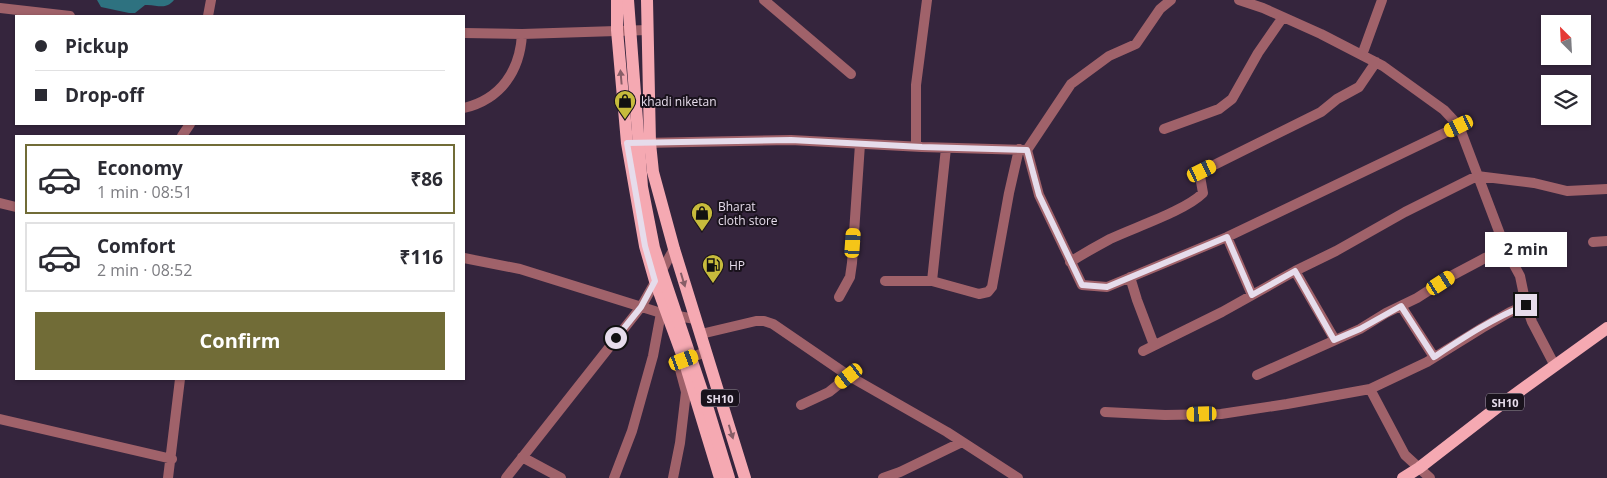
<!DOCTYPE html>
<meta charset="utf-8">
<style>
:root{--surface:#fff;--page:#f7f7f7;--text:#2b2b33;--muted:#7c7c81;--line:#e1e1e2;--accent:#716c37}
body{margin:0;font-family:"Open Sans",sans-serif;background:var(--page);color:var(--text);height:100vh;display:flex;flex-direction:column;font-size:19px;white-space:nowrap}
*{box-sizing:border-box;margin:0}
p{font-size:16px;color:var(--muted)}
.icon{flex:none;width:28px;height:28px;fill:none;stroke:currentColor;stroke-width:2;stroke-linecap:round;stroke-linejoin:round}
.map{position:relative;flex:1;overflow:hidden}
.sheet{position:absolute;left:15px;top:135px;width:450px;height:245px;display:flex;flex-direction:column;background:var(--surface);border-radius:0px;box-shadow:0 1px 4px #0004}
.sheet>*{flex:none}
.guide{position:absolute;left:15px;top:15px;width:450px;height:110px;border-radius:0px;box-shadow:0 1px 4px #0004;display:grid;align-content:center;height:110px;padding:0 20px;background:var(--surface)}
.needle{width:32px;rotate:336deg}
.buttons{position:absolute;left:1541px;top:15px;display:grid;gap:10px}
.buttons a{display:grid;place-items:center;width:50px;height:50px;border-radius:0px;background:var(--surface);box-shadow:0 1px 4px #0004;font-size:25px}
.end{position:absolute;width:22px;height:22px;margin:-11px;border:6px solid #e6dceb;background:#111;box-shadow:0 0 0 2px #111}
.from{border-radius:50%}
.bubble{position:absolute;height:35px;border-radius:0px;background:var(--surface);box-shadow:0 1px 4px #0004;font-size:16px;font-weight:700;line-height:35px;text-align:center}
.car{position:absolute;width:15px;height:30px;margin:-15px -8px;border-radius:6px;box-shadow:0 0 4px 1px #0007;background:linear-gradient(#f5c518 24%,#345 0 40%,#f5c518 0 76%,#345 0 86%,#f5c518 0)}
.guide b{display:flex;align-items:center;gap:18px;height:48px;font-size:19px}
.guide b+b{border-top:1px solid var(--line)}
.guide i{width:12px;height:12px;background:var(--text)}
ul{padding:9px 0 0;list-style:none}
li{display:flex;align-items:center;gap:15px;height:70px;margin:0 10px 8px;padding:0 10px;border:2px solid var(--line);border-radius:0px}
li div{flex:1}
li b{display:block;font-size:19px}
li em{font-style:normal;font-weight:700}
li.active{border-color:var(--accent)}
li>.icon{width:45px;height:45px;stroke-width:1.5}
.primary-button{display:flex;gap:10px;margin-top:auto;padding:10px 20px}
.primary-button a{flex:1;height:58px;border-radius:0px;background:var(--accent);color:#fff;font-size:20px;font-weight:700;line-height:58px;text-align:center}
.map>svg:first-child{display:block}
</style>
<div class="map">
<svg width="1607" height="478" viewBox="0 0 1607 478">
<rect width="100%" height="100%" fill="#35253d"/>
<!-- water -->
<path fill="#2e7280" d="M 97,0 L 174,0 C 165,11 157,4 145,5 L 135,13 L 129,13 L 101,7 Z"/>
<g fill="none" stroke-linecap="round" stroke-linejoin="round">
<!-- street -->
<path stroke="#a0626a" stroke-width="10" d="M 764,0 L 851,74
M 1171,0 L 1160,9 L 1136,44 L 1109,56 L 1071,84 L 1027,150 L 1039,195 L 1082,285 L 1107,287 L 1227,237 L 1459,126
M 1239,0 L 1263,8 L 1321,34 L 1383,66 L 1444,110 L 1459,126 L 1506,250 L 1520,276 L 1526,305 L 1532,322 L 1555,366
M 0,8 L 70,16
M 208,16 L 211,0
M 464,33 L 522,34 L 648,30
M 1362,55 L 1382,0
M 464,108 C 501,99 520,71 522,34
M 1164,129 L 1219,109 L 1232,99 L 1258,53 L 1283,17
M 182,136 L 190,124
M 643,143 L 791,140 L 922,147 L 1027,150
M 916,147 L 916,85 L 927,0
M 0,203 L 16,207
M 1227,237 L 1252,295
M 1593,242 L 1607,241
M 464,258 L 520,269 L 661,313 L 695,319
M 1070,262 C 1083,254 1097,246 1110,239 C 1135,227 1185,211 1203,193 L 1200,176 L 1202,171 L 1321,112 L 1337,99 L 1359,87 L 1376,62
M 1295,271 L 1335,340
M 1130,277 L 1137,300 L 1154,345
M 885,281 L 932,281 L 979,294 L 988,292 L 992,287 L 1009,193 L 1019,149
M 932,281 L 946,148
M 839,297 L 850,277 L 852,263 L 860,144
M 1401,306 L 1434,357
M 701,334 L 756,321 L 764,321 L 773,324 L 849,376 L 947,432 L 1018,478
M 1143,351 L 1222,312 L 1295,271 L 1336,251 L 1405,212 L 1477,176 L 1534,183 L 1567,191 L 1607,189
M 1257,375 L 1360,329 L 1386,313 L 1417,298 L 1453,275 L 1485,258 L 1506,250
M 1370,389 L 1405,455 L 1430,478
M 801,405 L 829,392 L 849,376
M 1105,412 L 1165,415 L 1221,414 L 1287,404 L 1370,389 L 1427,362 L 1482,328 L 1510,312 L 1526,305
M 0,419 L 172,459
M 522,457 L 561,478
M 168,478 L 180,379
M 506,478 L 641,307 L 674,249
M 614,478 L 632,431 L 653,356 L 661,313
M 673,478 L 680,443 L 686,392 L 678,362 L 706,352
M 883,478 L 900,472 L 962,442"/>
<!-- primary -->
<path stroke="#f5a9b2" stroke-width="12" d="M 617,0 L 617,30 L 627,143 L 645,246 L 655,281 L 684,360 L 720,478
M 647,0 L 650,143 L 653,172 L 674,249 L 745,478
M 1403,478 L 1419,468 L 1499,406 L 1607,328"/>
<!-- primary-bridge -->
<path stroke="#f5a9b2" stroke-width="12" d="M 628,0 L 642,187 L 654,248 L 707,406 L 729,478"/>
</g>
<!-- one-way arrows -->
<defs><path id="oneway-solid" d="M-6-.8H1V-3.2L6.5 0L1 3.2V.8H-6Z" transform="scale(1.25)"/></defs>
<g fill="#875e67">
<use href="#oneway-solid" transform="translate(621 77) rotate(-95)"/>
<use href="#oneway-solid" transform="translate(683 280) rotate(73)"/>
<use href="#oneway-solid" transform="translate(731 432) rotate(73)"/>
</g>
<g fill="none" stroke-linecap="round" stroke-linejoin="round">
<!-- route -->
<path stroke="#e6dceb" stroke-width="6" d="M 616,338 L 641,307 L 655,281 L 645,246 L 627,143 L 791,140 L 922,147 L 1027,150 L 1039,195 L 1082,285 L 1107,287 L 1227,237 L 1252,295 L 1295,271 L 1334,340 L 1360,329 L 1401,306 L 1434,357 C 1463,338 1493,318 1526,305"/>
</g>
<!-- icons -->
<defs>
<g id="shop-pin" transform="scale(1.125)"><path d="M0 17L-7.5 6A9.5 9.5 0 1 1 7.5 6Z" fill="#c7bb3c" stroke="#19121c"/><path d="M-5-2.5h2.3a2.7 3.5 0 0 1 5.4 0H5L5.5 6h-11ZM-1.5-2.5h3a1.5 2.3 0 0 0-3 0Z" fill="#111"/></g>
<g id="fuel-pin" transform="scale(1.125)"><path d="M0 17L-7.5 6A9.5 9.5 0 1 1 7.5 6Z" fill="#c7bb3c" stroke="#19121c"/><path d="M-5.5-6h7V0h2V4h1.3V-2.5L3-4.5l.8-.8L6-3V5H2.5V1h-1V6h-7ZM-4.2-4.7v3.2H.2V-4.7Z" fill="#111"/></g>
</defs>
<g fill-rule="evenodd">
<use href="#shop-pin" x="625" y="101"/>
<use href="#shop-pin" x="702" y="213"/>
<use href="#fuel-pin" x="713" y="265"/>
</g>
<g text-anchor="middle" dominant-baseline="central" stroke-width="4" stroke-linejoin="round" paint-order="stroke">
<!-- shield labels -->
<g fill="#19121c" stroke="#a89fad" stroke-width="1">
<rect x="701" y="389.5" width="38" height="17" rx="4"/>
<rect x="1486" y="393.5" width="38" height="17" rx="4"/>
</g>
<g font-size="11" font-weight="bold" fill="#e6dceb">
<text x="720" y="398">SH10</text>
<text x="1505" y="402">SH10</text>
</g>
<!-- poi labels -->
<g font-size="12" fill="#e6dceb" stroke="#19121c" text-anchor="start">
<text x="641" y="101">khadi niketan</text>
<text x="718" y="206">Bharat<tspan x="718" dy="14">cloth store</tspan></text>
<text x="729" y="265">HP</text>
</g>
</g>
</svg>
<div class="buttons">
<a><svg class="needle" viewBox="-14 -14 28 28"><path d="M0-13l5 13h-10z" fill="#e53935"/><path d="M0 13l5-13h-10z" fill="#7c7c81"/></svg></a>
<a><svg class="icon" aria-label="layers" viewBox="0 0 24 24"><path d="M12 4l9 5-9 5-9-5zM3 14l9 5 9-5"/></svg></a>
</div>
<i class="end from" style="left:616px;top:338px"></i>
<i class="end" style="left:1526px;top:305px"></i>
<div class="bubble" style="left:1485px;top:232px;width:82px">2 min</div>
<i class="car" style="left:1459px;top:126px;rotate:244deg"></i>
<i class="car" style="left:1202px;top:171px;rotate:64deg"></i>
<i class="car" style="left:853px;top:243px;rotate:4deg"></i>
<i class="car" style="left:1441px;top:283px;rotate:57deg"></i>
<i class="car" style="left:684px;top:360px;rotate:70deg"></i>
<i class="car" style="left:849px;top:376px;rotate:232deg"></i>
<i class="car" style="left:1202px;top:414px;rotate:268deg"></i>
<div class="guide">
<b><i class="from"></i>Pickup</b>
<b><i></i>Drop-off</b>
</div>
<section class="sheet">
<ul>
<li class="active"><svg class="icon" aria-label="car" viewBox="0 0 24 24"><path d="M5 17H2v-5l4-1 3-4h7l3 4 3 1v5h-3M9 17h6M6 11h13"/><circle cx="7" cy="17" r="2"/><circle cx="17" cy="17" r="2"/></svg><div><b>Economy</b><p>1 min · 08:51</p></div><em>₹86</em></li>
<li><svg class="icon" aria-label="car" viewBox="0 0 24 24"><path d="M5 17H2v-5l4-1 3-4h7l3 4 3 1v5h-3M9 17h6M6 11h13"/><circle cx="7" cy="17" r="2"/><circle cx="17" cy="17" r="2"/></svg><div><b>Comfort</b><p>2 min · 08:52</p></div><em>₹116</em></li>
</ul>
<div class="primary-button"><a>Confirm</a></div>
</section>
</div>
